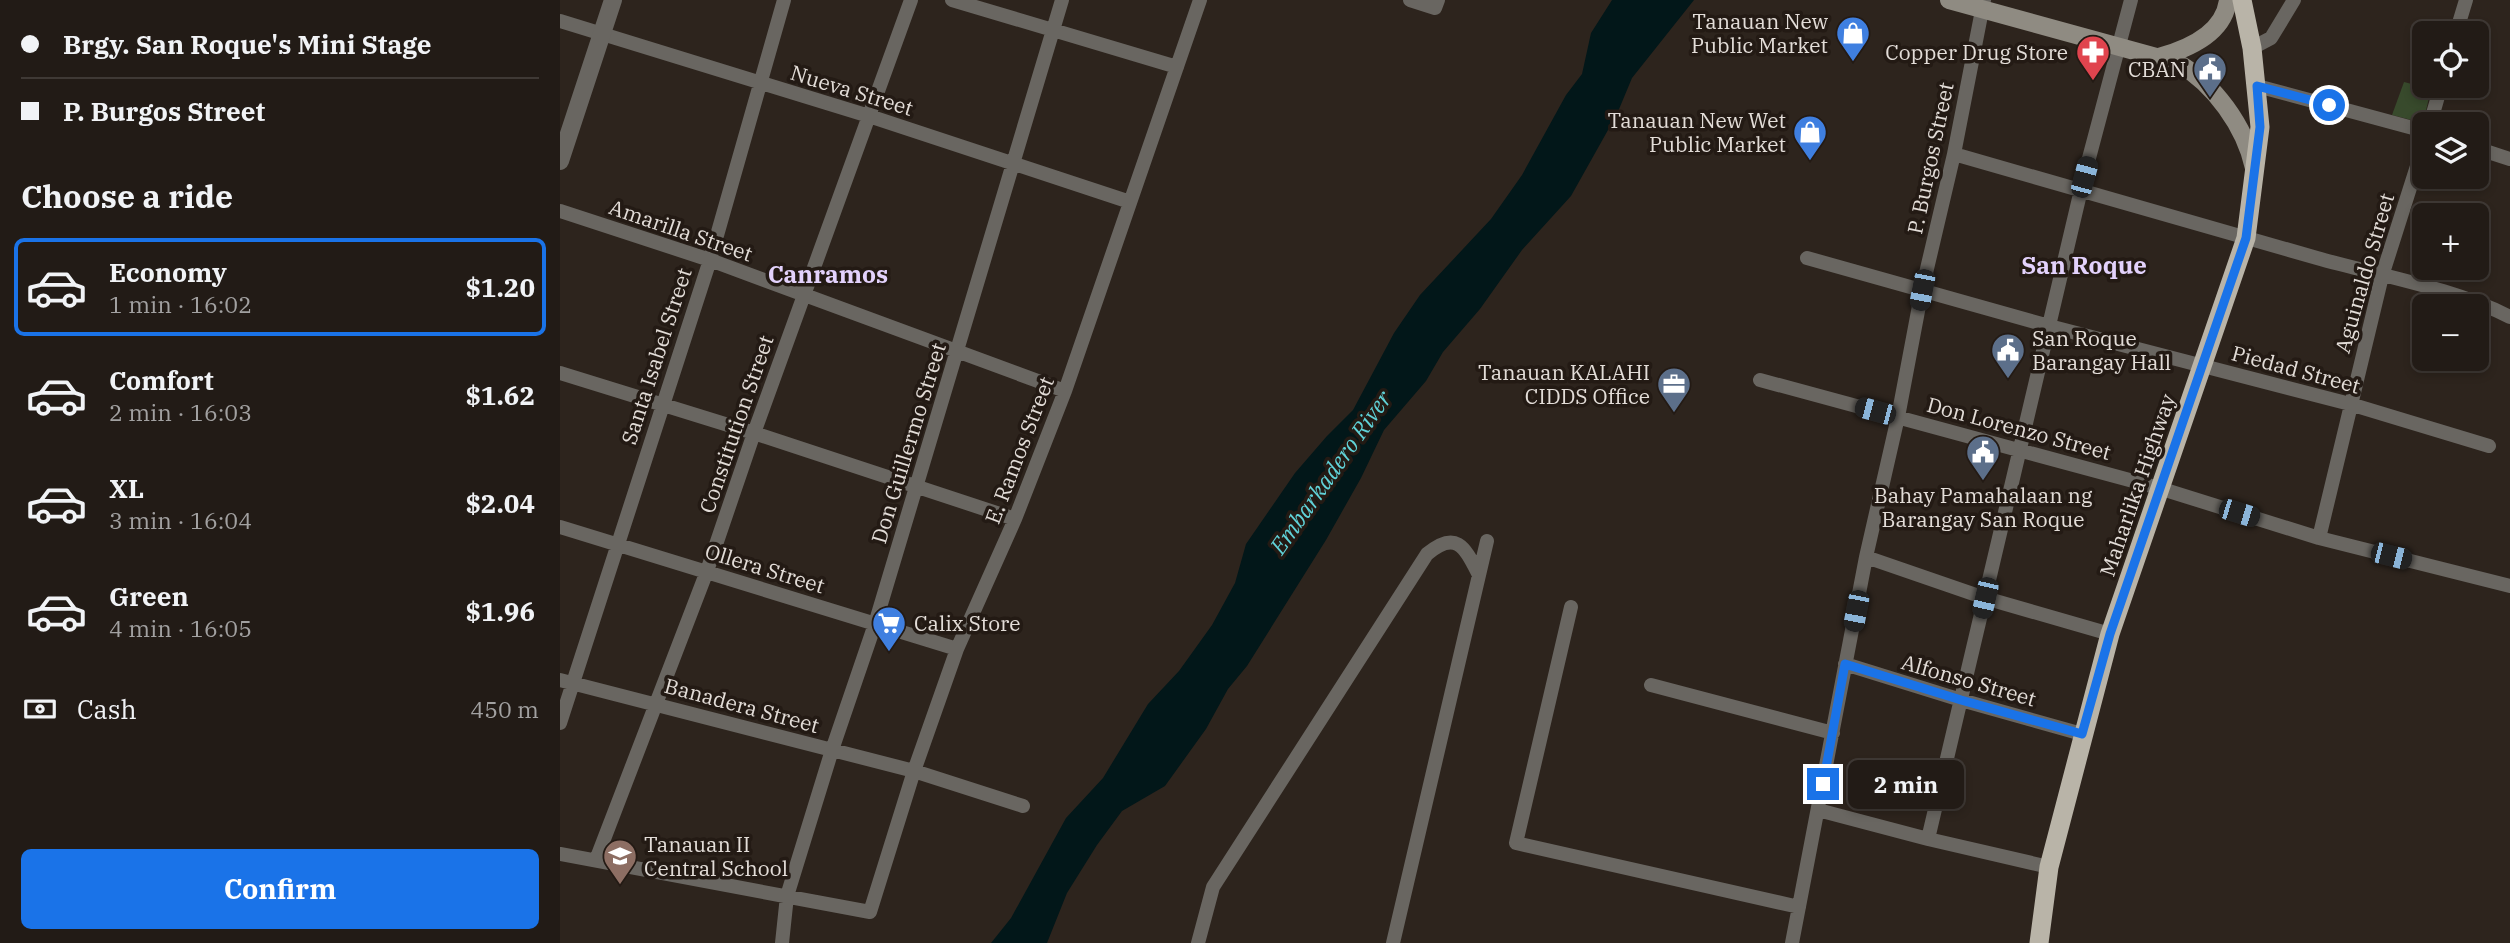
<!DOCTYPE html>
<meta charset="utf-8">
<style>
:root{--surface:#221b16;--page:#2a241f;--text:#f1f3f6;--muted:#a2a1a1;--line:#3f3935;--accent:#1a73e8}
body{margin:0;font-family:"IBM Plex Serif",serif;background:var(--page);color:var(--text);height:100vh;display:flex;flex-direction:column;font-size:26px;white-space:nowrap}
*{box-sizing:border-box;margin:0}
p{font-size:23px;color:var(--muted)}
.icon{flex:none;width:38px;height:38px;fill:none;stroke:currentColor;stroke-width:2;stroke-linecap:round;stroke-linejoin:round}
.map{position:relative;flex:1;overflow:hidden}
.sheet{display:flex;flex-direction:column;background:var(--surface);width:560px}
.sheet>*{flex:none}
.top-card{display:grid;align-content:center;height:154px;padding:0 21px;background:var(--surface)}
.controls{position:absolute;left:1852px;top:21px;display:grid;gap:14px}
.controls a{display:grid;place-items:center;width:77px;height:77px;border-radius:10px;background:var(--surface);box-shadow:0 4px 10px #0003,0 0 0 2px var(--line);font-size:35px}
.end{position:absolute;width:32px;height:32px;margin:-16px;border:9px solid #1a73e8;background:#fff;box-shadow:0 0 0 4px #fff}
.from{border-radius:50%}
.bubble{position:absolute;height:49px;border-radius:10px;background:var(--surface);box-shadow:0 4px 10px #0003,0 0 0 2px var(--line);font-size:23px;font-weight:700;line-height:49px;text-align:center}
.car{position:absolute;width:21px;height:42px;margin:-21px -10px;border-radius:9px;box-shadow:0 0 5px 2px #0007;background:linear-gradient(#222 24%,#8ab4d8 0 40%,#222 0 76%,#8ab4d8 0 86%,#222 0)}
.top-card b{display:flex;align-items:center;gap:24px;height:66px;font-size:26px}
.top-card b+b{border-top:2px solid var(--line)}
.top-card i{width:18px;height:18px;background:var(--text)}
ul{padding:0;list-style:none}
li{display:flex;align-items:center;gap:21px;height:98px;margin:0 14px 10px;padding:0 7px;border:4px solid transparent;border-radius:10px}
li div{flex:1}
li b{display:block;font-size:26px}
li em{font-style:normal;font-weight:700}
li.current{border-color:var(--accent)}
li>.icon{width:63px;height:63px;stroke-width:1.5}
h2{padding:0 21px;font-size:32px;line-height:84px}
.pay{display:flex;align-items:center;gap:18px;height:77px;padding:0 21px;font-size:26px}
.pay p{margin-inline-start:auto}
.action{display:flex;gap:14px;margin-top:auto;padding:14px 21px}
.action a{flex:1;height:80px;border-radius:10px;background:var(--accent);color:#fff;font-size:28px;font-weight:700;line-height:80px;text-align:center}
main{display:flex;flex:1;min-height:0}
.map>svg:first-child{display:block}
</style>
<main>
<section class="sheet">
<div class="top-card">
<b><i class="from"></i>Brgy. San Roque's Mini Stage</b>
<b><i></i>P. Burgos Street</b>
</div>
<h2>Choose a ride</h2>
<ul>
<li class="current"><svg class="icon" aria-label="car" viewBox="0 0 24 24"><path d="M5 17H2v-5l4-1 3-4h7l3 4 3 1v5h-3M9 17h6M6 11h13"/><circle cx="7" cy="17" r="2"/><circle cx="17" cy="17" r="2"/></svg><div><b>Economy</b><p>1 min · 16:02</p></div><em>$1.20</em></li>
<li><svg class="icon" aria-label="car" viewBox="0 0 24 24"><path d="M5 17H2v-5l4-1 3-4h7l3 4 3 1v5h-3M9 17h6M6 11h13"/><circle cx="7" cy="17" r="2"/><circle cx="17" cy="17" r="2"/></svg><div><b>Comfort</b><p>2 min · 16:03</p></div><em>$1.62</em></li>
<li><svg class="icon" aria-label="car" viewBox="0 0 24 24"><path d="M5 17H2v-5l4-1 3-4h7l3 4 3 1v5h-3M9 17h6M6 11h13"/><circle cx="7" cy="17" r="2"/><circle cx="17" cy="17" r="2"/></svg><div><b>XL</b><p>3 min · 16:04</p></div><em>$2.04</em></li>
<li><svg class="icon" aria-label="car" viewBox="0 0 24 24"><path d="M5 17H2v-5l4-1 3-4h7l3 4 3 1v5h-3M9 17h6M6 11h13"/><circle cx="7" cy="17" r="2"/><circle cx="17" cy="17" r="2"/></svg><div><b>Green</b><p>4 min · 16:05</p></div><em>$1.96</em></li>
</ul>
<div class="pay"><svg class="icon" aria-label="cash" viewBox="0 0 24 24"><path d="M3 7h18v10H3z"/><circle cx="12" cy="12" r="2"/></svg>Cash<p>450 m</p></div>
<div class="action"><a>Confirm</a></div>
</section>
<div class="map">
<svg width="1950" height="943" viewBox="0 0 1950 943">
<rect width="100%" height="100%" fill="#2d241d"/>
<!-- green -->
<path fill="#384a2c" d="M 1844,82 L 1871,89 L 1863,123 L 1832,115 Z"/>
<!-- water -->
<path fill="#021719" d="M 1052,0 L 1134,0 L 1072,78 L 1057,114 L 1011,196 L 962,250 L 920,309 L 883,352 L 866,381 L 824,430 L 801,478 L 766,540 L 687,666 L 668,689 L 646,729 L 605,786 L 562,811 L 537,845 L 507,893 L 487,943 L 431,943 L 451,918 L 506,818 L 543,778 L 588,704 L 619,671 L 652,625 L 675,583 L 686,544 L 735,473 L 767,436 L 793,410 L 834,333 L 860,295 L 931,219 L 962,175 L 1006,95 L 1022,74 L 1031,33 Z"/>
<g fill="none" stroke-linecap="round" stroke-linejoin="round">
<!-- minor -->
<path stroke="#696661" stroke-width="14" d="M 392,0 L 617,67
M 850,0 L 875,8 L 878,0
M 0,21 L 309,116 L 570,202
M 1896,33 L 1906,0
M 1692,48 L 1711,38 L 1734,0
M 1697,86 L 1864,131
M 1870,124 L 1881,86
M 1916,148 L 1950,159
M 1394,154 C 1515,189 1636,224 1757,258 C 1817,275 1896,289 1950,317
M 0,211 L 150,260 L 505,391
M 1247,258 L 1489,326 L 1790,404 L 1929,446
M 0,373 L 194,433 L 455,519
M 1200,380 L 1599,488 L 1759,538 L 1950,586
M 0,527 L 397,649
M 1759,538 L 1822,276 L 1864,144
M 1306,557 L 1425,598 L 1550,634
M 1011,607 L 956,843 L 1239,907
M 1285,664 L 1401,700 L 1522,734
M 0,680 L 354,771 L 463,806
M 1091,685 L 1273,733
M 0,723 L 150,260 L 224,0
M 1258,810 L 1368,839 L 1489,867
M 1368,839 L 1524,177 L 1571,0
M 0,854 L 310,912 L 354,771 L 397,649 L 455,519 L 505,391 L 640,0
M 36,860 L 147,571 L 194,433 L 351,0
M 222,943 L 227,896 L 272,750 L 315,624 L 502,0
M 638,943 L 653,887 L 867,554 C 897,529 905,548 919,575
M 833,943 L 927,541
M 1232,943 L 1306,557 L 1338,417 L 1362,290 L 1394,154 L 1424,0"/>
<!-- tertiary -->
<path stroke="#696661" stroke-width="18" d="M 0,161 L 53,0"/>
<!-- secondary -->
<path stroke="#8f8b82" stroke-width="18" d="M 1389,0 L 1618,63 C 1654,84 1685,126 1694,168
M 1599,57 C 1628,49 1664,34 1668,0"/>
<!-- trunk -->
<path stroke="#b9b4a8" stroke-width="19" d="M 1479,943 L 1489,867 L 1550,634 L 1686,238 L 1700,127 L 1692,48 L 1682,0"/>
</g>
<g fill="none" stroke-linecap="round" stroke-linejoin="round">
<!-- route -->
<path stroke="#1a73e8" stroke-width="9" d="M 1263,784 L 1285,664 L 1401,700 L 1522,734 L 1550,634 L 1686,238 L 1700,127 L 1697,86 L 1769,105"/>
</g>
<!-- icons -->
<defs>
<g id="shop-pin" transform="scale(1.75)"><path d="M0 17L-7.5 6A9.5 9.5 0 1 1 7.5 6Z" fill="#3f7fe0" stroke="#231a14"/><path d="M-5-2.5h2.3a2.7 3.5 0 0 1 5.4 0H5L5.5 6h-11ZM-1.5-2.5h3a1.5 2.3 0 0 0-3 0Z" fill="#fff"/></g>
<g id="pharmacy-pin" transform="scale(1.75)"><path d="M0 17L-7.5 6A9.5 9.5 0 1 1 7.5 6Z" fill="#e0444e" stroke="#231a14"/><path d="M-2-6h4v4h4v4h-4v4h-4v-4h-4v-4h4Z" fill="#fff"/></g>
<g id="civic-pin" transform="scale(1.75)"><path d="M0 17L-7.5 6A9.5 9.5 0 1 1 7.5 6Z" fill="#5c6f8a" stroke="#231a14"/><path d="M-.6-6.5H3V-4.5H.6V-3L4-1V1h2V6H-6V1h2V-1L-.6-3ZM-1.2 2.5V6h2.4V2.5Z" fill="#fff"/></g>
<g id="office-pin" transform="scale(1.75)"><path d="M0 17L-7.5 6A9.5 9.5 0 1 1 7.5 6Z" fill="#5c6f8a" stroke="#231a14"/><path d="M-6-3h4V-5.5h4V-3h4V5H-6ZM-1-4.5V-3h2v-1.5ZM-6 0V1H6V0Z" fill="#fff"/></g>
<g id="supermarket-pin" transform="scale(1.75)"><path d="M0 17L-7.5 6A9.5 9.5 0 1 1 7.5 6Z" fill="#3f7fe0" stroke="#231a14"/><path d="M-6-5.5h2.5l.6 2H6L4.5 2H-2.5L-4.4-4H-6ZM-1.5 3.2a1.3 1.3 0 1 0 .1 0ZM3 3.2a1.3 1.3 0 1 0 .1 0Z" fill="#fff"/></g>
<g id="school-pin" transform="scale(1.75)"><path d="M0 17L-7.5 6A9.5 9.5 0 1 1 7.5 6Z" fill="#8d6e63" stroke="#231a14"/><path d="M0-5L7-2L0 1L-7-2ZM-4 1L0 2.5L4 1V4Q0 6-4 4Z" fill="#fff"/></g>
</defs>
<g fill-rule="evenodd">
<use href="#shop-pin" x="1293" y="33"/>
<use href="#pharmacy-pin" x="1533" y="52"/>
<use href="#civic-pin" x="1650" y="69"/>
<use href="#shop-pin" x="1250" y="132"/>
<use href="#civic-pin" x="1448" y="350"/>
<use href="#office-pin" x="1114" y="384"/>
<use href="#civic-pin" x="1423" y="452"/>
<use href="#supermarket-pin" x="329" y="623"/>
<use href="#school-pin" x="60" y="856"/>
</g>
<g text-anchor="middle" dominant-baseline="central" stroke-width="7" stroke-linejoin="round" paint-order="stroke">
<!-- poi labels -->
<g font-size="21" fill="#e3ddd8" stroke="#231a14" text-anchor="end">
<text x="1268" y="21">Tanauan New<tspan x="1268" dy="24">Public Market</tspan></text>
<text x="1508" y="52">Copper Drug Store</text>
<text x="1626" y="69">CBAN</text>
<text x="1226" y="120">Tanauan New Wet<tspan x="1226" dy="24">Public Market</tspan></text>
<text x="1472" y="338" text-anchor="start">San Roque<tspan x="1472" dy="24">Barangay Hall</tspan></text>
<text x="1090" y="372">Tanauan KALAHI<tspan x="1090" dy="24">CIDDS Office</tspan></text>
<text x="1423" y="495" text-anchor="middle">Bahay Pamahalaan ng<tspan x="1423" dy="24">Barangay San Roque</tspan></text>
<text x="354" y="623" text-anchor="start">Calix Store</text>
<text x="84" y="844" text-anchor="start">Tanauan II<tspan x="84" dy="24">Central School</tspan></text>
</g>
<!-- street labels -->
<g font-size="21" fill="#e3ddd8" stroke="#231a14">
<text transform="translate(292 90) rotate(17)">Nueva Street</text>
<text transform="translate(1370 158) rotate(-78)">P. Burgos Street</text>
<text transform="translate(121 230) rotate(19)">Amarilla Street</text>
<text transform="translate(1804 273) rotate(-74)">Aguinaldo Street</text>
<text transform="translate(96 356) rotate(-72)">Santa Isabel Street</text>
<text transform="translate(1736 369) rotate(15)">Piedad Street</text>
<text transform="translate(176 424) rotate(-71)">Constitution Street</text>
<text transform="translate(1459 428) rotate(15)">Don Lorenzo Street</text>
<text transform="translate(348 443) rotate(-73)">Don Guillermo Street</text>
<text transform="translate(459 450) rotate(-69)">E. Ramos Street</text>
<text transform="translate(1577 485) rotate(-71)">Maharlika Highway</text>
<text transform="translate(205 568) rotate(17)">Ollera Street</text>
<text transform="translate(1409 680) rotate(16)">Alfonso Street</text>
<text transform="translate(182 705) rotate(15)">Banadera Street</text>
</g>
<!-- water labels -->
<g font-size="23" font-style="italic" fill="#60d2d8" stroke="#231a14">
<text transform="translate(770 472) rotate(-55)">Embarkadero River</text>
</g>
<!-- quarter labels -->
<g font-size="24" font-weight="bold" fill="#e3d2fc" stroke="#231a14">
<text x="1524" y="265">San Roque</text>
<text x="268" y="274">Canramos</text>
</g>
</g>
</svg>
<div class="controls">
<a><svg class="icon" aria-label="locate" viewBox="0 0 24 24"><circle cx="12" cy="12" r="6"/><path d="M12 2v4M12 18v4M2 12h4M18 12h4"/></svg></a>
<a><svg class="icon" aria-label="layers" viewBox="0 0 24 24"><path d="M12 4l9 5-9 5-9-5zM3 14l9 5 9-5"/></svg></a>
<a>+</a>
<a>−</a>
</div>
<i class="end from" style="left:1769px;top:105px"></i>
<i class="end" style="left:1263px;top:784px"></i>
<div class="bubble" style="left:1288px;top:760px;width:116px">2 min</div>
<i class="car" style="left:1524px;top:177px;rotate:15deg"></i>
<i class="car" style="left:1362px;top:290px;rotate:191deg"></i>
<i class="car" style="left:1315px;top:411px;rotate:285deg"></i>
<i class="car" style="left:1679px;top:513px;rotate:107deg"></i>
<i class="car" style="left:1831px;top:556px;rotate:104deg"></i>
<i class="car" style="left:1425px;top:598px;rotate:193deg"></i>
<i class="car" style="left:1296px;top:611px;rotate:191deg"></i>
</div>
</main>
